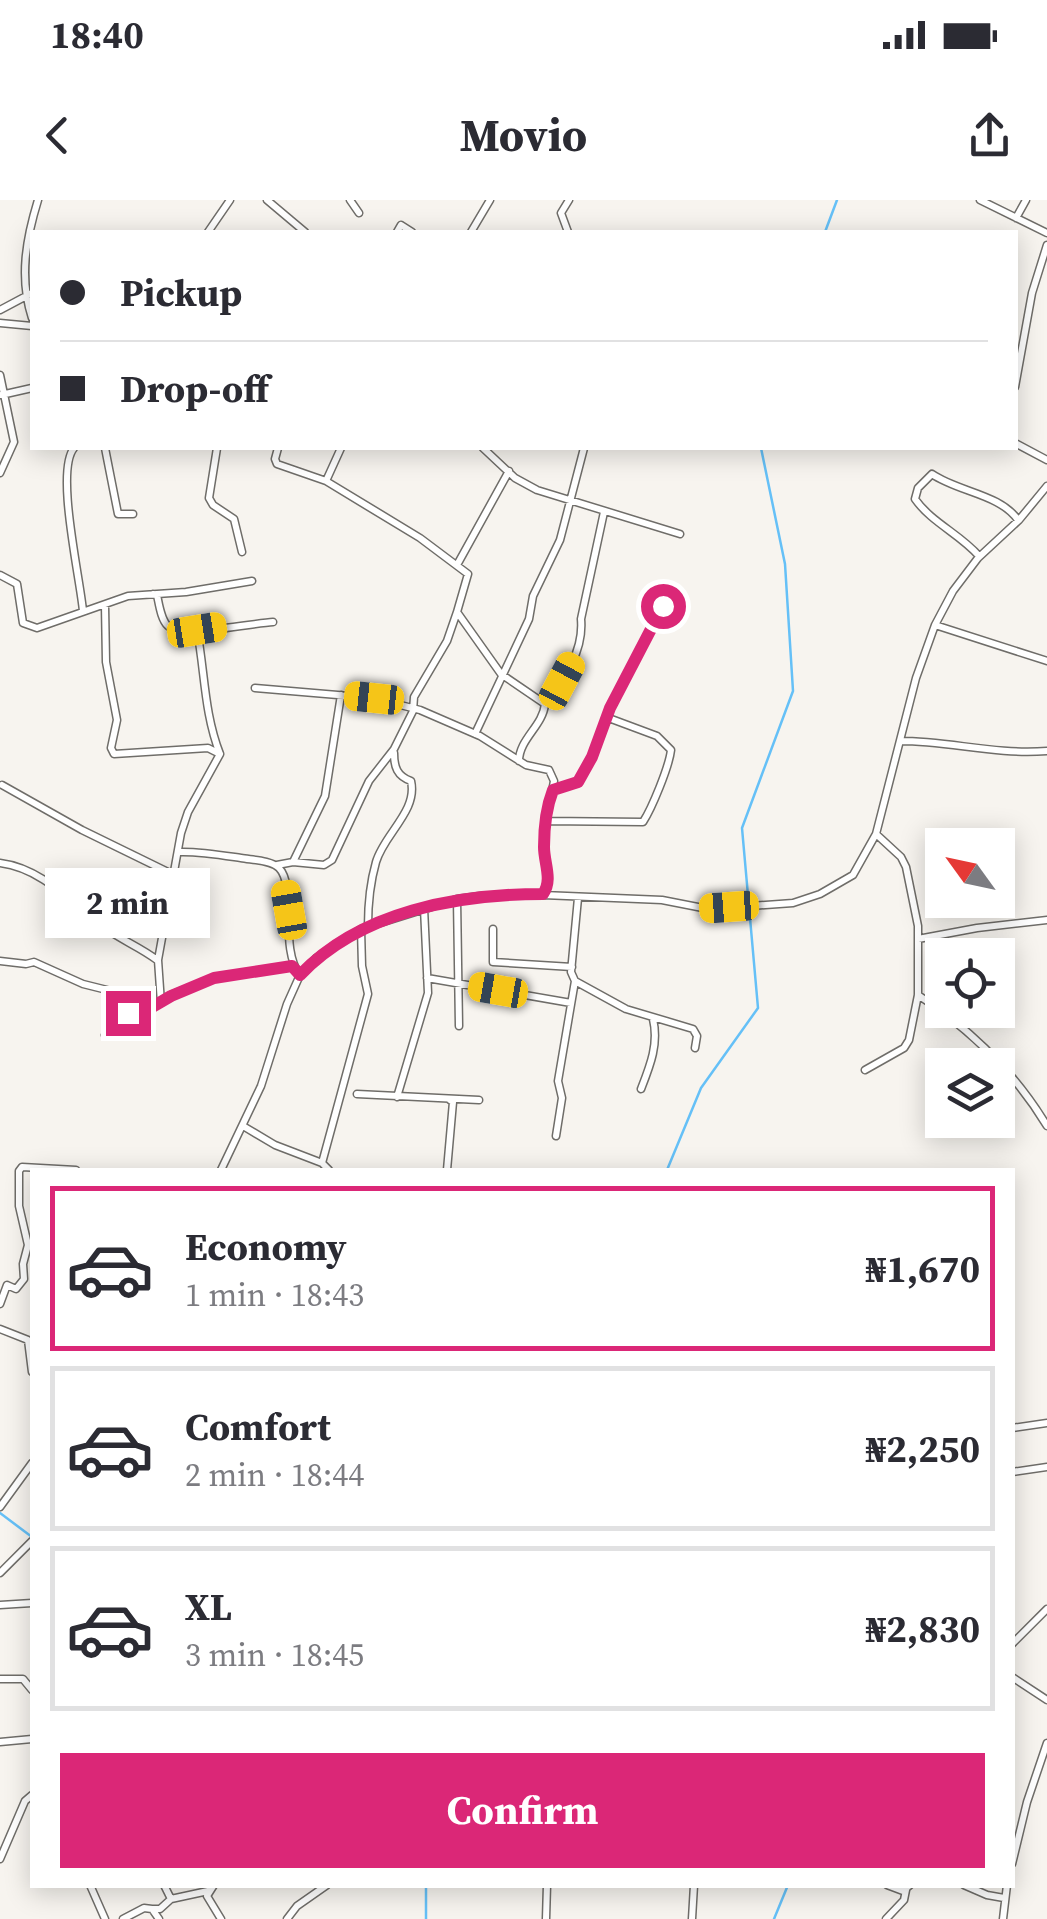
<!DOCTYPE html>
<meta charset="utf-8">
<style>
:root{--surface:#fff;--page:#f2f2f3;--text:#2b2b33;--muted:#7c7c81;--line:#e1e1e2;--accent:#db2777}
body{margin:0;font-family:"Source Serif 4",serif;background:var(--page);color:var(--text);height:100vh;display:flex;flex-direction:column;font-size:38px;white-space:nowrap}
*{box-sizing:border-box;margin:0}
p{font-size:32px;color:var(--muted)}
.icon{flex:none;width:55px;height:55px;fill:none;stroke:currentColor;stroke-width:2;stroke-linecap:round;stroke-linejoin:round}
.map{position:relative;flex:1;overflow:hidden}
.drawer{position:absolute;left:30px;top:968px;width:985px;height:720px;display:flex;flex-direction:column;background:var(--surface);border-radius:0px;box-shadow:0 5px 25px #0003}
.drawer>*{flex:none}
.hud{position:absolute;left:30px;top:30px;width:988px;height:220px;border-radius:0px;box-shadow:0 5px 25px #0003;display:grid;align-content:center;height:220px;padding:0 30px;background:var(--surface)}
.needle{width:65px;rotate:303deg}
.tools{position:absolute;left:925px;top:628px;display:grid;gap:20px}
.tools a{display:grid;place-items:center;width:90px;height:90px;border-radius:0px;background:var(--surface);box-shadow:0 5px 25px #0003;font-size:50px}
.end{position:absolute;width:45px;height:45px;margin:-22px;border:12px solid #db2777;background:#fff;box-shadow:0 0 0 5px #fff}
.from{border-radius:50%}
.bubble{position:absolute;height:70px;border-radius:0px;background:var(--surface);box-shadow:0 5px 25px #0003;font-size:32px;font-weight:700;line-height:70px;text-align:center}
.car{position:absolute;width:30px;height:60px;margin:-30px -15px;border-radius:12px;box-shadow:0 0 8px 2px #0007;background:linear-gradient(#f5c518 24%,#345 0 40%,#f5c518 0 76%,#345 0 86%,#f5c518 0)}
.hud b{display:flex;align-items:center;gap:35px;height:95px;font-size:38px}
.hud b+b{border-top:2px solid var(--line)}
.hud i{width:25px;height:25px;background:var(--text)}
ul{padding:18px 0 0;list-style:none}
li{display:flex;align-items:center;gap:30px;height:165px;margin:0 20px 15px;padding:0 10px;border:5px solid var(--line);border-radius:0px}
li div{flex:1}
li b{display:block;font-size:38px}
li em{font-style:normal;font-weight:700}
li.active{border-color:var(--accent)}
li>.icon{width:90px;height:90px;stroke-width:1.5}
.cta{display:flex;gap:20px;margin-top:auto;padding:20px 30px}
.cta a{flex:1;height:115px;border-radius:0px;background:var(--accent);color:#fff;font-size:40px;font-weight:700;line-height:115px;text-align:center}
.status{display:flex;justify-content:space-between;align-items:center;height:70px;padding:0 50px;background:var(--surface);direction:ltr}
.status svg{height:28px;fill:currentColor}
header{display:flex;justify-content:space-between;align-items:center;height:130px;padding:0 30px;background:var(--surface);font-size:45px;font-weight:700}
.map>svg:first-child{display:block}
</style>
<div class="status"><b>18:40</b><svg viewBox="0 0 49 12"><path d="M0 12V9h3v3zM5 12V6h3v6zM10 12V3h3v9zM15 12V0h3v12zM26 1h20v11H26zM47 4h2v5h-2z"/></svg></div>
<header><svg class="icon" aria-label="back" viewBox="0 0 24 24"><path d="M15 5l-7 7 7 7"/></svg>Movio<svg class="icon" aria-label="share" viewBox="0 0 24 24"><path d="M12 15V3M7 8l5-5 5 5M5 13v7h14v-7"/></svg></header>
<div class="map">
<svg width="1047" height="1719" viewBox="0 0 1047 1719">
<rect width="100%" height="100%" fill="#f7f4ef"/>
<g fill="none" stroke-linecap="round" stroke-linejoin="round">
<!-- stream -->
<path stroke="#65c0f7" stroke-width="2.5" d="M 825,32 L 837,0
M 667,970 L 701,888 L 758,808 L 742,628 L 793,491 L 785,364 L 761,248
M 0,1313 L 32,1337
M 426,1719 L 426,1685
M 774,1719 L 788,1685"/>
<!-- minor casing -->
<g stroke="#6f6d69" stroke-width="9">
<path id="minor" d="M 267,0 L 305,32
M 350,0 L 359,13
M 980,0 L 1047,33
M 1016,18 L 1026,0
M 208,32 L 230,0
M 397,32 L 401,25 L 412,32
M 471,32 L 490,0
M 568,32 L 561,13 L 569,0
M 0,110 L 32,93
M 32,118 C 19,78 26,39 38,0
M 0,123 L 32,126
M 0,175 L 14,242 L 0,273
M 1015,187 L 1032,93 L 1047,45
M 1,195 L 32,188
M 1015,243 L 1047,260
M 74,248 C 55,271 80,377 83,411
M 105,248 L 118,314 L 133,314
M 217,248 L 209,298 L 213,305 L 234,319 L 242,352
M 278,248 L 275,259 L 277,264 L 326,281 L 420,338 L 468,374 L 457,412 L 501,474 L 545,504 C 543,526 519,539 519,561
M 483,248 L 515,278 L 537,290 L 680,334
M 326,281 L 341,248
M 979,356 C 960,334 932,323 915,299 L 918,288 L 932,274 C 958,292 1000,294 1018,320
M 457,365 L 509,271
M 0,375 L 17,384 L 23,423 L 37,428 L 128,396 L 186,392 L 252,381
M 153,394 L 157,395 C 159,404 161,420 168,426 C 182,438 253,423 273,422
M 105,405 L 106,462 L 117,520 L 111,548 L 114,554 L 208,548 L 220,554
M 935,425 L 1047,461
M 197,430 C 205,473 204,513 220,554
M 255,488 L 373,498 L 420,510 L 480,536 L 526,565 L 549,570 L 554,581 C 549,609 541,633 545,662 C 547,675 550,683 544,694
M 545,504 C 564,478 584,452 581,419 L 604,312
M 475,534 L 529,419 L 533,396 L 560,340 L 584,248
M 900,541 C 951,541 993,555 1047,551
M 2,585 L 82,630 L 172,674
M 553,590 L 578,582 L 592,557 L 610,508 L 663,406
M 546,621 L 643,622 C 652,608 669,567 671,550 L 657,536 L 606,517
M 178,652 C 198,651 221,655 241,658 C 252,660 271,660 279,668 C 297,686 279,750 300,775
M 293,662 L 325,596 L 341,495
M 0,663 C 41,668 70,701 102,726 C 119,739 140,747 157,760
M 277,665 L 293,662 L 324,665 L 332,660 L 369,581 L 394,549 L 413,511 L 414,497 L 447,441 L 457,412
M 578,698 L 571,772 L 575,781 L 626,809 L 693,829 L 697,836 L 695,848
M 457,699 L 459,826
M 368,726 C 368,704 370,683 376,662 C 384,634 418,611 411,581 C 397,576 394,567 394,553
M 493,729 L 493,762 L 572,767
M 918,739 L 977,728 L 1047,720
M 0,761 L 26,764 L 34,762 L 83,784 L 115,792 L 125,802 L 130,820
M 427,778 L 571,803
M 918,795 C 970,829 1015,873 1047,926
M 161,803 L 158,760 L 181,633 L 188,612 L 220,554
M 105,835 L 171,795 L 214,778 L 292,766
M 865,870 L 904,848 L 909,840 L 918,795 L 918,726 L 906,667 L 901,657 L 876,634
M 641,889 C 650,866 659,844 653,819
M 357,894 L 479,900
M 397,897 L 428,793 L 424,708
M 243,926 L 275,945 L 322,963 L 329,970
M 556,936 L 562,898 L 558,881 L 575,781
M 322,963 L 368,794 L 362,766 L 361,729
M 221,970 L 261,886 L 287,804 L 300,775 L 316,758 L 361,729 L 457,699 L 480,696 L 543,695 L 662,700 L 708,709 L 793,703 L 820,694 L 853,675 L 876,634 L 916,478 L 935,425 L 953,391 L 978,358 L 1019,320 L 1047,286
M 447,970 L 453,902 L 450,900
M 0,1104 L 7,1085 L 16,1089 L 24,1079 L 23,1064 L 28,1045 L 19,1006 L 19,971 L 22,967 L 76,970
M 0,1129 L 28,1140 L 32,1172
M 1012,1228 L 1047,1223
M 1012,1272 L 1047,1267
M 0,1307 L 32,1263
M 0,1373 L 32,1341
M 0,1405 L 32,1403
M 1012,1444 L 1047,1409
M 1012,1477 L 1047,1500
M 0,1479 L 23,1479 L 32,1490
M 0,1542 L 32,1539
M 0,1659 L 25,1601 L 32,1595
M 1012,1664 L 1027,1602 L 1047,1543
M 90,1685 L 105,1719
M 164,1685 L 171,1699
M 214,1685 L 207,1696 L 221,1719
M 887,1685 L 903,1691 L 910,1685
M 964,1685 L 987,1695 L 1004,1698
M 152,1709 L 160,1709 L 171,1699 L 208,1691
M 123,1719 L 144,1708 L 152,1709 L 159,1719
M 287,1719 L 297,1706 L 327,1685
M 546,1719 L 547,1685
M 692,1719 L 694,1685
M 886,1719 L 904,1700 L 906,1690
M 1003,1719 L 1007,1685"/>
</g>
<!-- minor -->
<use href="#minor" stroke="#fff" stroke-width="6"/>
</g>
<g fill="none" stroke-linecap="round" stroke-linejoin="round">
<!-- route -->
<path stroke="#db2777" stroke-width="12" d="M 128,813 L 130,820 L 171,796 L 214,778 L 292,766 L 300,775 C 361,711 458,694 543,694 C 553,680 544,663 544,647 C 544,628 546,608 553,590 L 578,582 L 592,557 L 610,508 L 663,406"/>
</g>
</svg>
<div class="tools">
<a><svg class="needle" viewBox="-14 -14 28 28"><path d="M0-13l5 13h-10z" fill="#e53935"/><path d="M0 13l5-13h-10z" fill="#7c7c81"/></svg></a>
<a><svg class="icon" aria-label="locate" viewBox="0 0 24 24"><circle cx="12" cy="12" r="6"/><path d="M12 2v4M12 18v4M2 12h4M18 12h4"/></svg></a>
<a><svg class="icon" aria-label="layers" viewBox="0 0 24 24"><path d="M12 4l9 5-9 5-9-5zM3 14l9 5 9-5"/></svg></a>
</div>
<i class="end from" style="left:663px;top:406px"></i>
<i class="end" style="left:128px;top:813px"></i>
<div class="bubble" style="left:45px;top:668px;width:165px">2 min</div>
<i class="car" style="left:197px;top:430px;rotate:81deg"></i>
<i class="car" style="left:562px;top:481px;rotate:28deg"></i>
<i class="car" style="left:374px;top:498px;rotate:276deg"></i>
<i class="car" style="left:729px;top:707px;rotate:266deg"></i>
<i class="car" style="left:289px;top:710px;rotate:350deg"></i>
<i class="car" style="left:498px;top:790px;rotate:280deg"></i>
<div class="hud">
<b><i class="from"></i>Pickup</b>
<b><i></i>Drop-off</b>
</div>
<section class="drawer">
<ul>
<li class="active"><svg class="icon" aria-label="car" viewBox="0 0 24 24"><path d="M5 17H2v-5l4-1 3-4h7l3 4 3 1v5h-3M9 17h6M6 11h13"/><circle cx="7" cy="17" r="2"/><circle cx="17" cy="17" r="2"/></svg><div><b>Economy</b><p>1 min · 18:43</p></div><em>₦1,670</em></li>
<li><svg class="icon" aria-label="car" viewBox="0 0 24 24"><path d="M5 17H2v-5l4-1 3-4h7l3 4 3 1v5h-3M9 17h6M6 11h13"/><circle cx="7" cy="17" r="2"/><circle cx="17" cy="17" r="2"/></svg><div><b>Comfort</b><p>2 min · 18:44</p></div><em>₦2,250</em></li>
<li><svg class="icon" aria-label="car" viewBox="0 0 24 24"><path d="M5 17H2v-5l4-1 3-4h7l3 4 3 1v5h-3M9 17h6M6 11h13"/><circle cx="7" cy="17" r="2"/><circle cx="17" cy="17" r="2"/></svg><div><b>XL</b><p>3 min · 18:45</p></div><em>₦2,830</em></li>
</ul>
<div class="cta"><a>Confirm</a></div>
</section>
</div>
